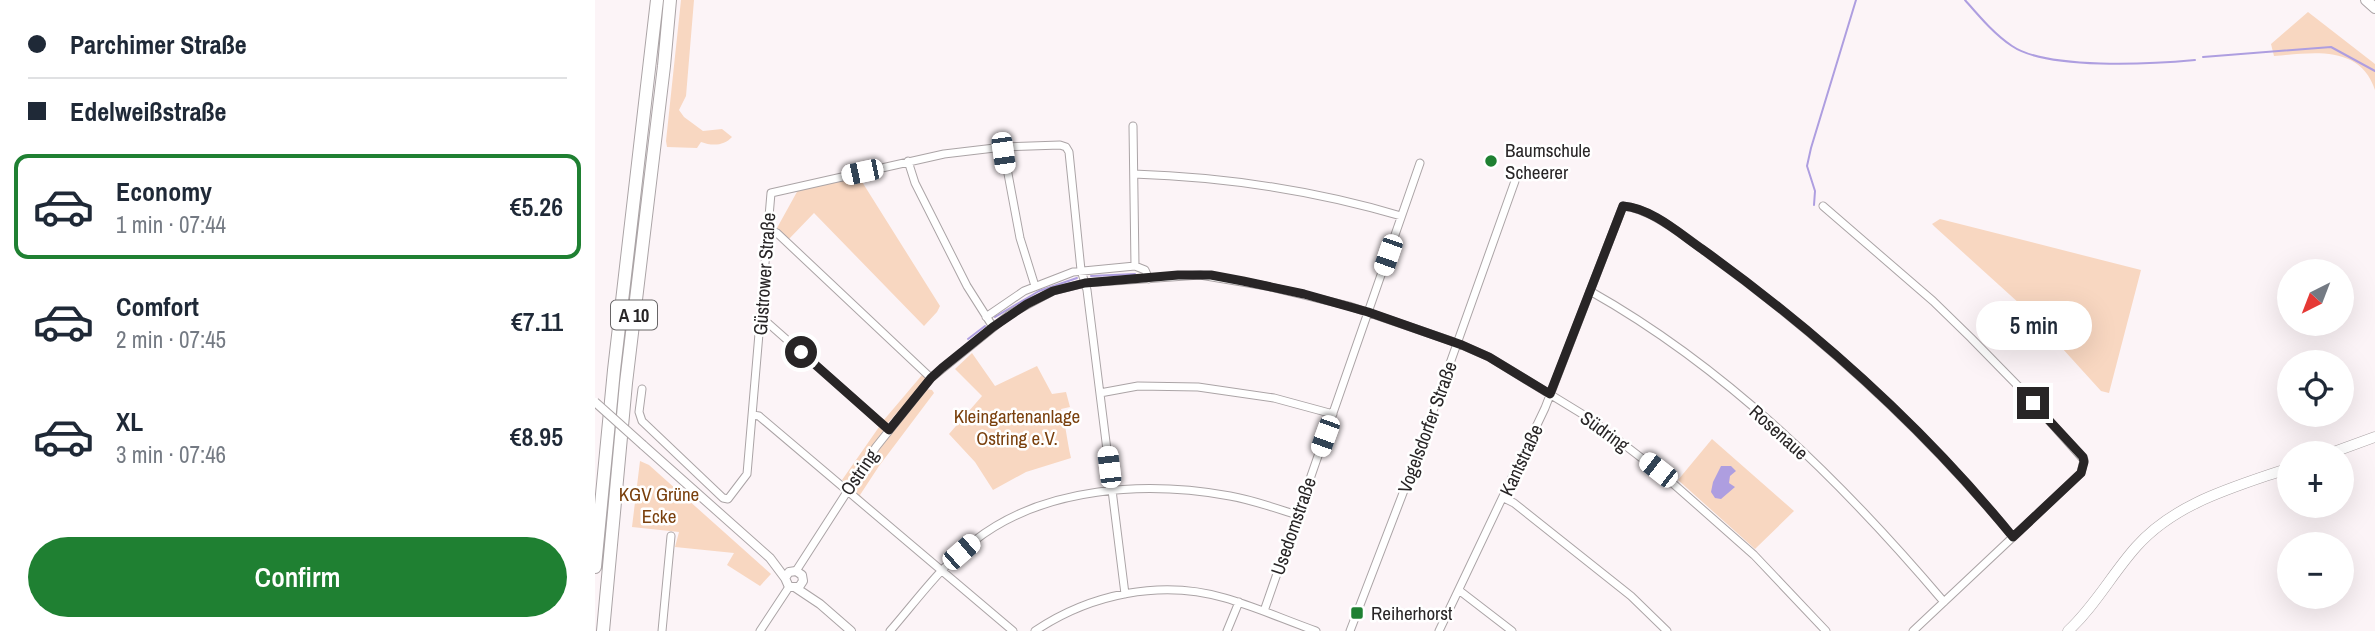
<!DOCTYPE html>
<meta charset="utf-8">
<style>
:root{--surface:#fff;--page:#f2f2f3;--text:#1f2937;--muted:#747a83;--line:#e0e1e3;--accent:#1f8032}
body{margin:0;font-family:"Archivo Narrow",sans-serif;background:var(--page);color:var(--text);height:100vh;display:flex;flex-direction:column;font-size:26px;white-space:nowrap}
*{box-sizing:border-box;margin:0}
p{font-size:23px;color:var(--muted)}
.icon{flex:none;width:38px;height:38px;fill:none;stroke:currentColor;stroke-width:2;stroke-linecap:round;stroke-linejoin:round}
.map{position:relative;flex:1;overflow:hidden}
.details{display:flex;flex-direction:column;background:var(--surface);width:595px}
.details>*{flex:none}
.banner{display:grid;align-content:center;height:154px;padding:0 28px;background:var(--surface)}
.needle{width:46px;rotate:222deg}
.tools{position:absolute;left:1682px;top:259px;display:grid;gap:14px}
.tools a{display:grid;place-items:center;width:77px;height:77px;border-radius:50%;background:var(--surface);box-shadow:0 7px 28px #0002;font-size:35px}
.end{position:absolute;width:32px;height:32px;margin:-16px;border:9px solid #282526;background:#fff;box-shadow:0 0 0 4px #fff}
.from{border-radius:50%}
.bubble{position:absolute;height:49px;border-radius:24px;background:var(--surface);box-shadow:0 7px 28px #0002;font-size:23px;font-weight:600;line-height:49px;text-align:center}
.car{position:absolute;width:21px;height:42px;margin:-21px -10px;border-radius:9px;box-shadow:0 0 5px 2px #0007;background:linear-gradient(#fff 24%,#345 0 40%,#fff 0 76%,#345 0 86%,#fff 0)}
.banner b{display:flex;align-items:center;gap:24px;height:66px;font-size:26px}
.banner b+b{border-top:2px solid var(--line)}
.banner i{width:18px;height:18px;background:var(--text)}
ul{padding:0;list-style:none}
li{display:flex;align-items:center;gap:21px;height:105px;margin:0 14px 10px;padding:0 14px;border:4px solid transparent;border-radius:14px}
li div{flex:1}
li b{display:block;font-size:26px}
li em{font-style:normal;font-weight:600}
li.active{border-color:var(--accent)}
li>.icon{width:63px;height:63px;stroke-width:1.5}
.action{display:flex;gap:14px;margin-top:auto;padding:14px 28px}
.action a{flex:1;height:80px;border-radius:42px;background:var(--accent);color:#fff;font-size:28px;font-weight:600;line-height:80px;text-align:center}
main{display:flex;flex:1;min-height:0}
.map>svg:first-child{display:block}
</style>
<main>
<section class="details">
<div class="banner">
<b><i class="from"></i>Parchimer Straße</b>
<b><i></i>Edelweißstraße</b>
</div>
<ul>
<li class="active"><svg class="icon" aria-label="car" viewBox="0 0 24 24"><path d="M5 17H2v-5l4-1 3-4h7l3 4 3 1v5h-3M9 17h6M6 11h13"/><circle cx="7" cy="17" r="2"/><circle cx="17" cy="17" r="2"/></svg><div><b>Economy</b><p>1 min · 07:44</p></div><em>€5.26</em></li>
<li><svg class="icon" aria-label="car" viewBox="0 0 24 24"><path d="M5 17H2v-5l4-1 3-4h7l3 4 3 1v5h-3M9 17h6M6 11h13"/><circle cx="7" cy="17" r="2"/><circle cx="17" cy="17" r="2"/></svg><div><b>Comfort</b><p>2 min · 07:45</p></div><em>€7.11</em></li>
<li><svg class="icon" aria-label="car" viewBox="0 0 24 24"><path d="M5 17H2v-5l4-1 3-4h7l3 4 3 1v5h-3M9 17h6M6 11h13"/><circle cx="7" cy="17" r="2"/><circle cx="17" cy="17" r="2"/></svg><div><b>XL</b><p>3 min · 07:46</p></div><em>€8.95</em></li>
</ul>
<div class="action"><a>Confirm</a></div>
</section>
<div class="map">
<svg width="1780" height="631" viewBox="0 0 1780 631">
<rect width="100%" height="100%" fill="#fcf4f7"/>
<!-- green -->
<path fill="#f8d7c1" d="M 86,0 L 99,0 L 91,96 L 84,110 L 89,117 L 108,131 L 127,129 L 137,137 C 129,146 117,146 106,142 L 102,148 L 72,147 L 71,141 Z
M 1713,12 L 1780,64 L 1780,90 C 1765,44 1717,53 1679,56 L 1676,44 Z
M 264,177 L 345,306 L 342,312 L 329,326 L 219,213 L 193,240 L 182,228 L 203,190 Z
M 1345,219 L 1546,270 L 1514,393 L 1506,391 L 1436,314 L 1340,227 L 1337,224 Z
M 377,353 L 400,386 L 442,366 L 457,394 L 471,392 L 475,407 L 466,409 C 471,426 472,441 476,458 L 431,472 L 398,490 L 380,462 L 354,434 L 387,396 L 360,369 Z
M 327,375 L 331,378 L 330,381 L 292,424 L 288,421 Z
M 331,389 L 337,390 L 339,393 L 284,466 L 265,495 L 276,507 L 257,491 L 257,486 L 297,430 Z
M 284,427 L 288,430 L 287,434 L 251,483 L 247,480 Z
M 1117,439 L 1199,511 L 1160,549 L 1083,480 Z
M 45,461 L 54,465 L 176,574 L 165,586 L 132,565 L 139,553 L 80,547 L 84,532 L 37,527 Z"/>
<!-- water -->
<path fill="#ae9ee0" d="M 1126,466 L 1136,466 L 1141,471 L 1135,476 L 1134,483 L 1140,487 L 1126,499 L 1120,498 L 1116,492 L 1118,482 Z"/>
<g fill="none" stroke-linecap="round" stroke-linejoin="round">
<!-- stream -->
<path stroke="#ae9ee0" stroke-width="2" d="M 1370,0 C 1384,16 1399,34 1417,46 C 1452,70 1557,64 1600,60
M 1608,57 L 1736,47 L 1780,71
M 1219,205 L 1220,191 L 1212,166 L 1216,148 L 1261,0
M 496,276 L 540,274
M 400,317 L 444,291 L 482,278
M 373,339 L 390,326"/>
<!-- minor casing -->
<g stroke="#aba4a6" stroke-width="9">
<path id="minor" d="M 538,126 L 540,266 L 550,270 L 554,279
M 408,147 L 425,238 L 440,286
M 313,161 L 320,183 L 372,286 L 398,327
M 539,174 C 631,177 718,190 806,216
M 1228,206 L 1338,301 L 1376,338 L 1424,387 L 1489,460 L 1486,473 L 1318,631
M 173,229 L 182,233 L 336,378
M 995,291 C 1132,368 1248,483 1349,602
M 391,317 L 429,291 L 478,272 L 540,266
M 166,321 L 174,324 L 294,430
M 47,389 L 44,412 L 47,421 L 128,498 L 133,499 L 152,474 L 176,193 L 349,154 L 408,147 L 465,145 L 471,147 L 474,152 L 486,270 L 492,290 L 530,594
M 505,393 L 543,386 L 603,387 L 679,398 L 738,414
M 158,415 L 164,416 L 418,631
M 909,498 L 919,503 L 1036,596 L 1072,631
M 201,571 L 281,447 L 336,378 L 415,314 L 458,291 L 490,283 L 605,275 L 671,286 L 754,306 L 862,343 L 894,357 L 997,420 L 1066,473 L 1159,555 L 1231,631
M 865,591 L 917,631
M 669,611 L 825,163
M 67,631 L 76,536
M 165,631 L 194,587
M 295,631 C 322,600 346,566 379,541 C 449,486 551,481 635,496 C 658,500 680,508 702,515
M 440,631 C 495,594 566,579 630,598 C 661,607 690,620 721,631
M 632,631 L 644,602
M 755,631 L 818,467 L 920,181
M 844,631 L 950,408 L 1028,206 C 1055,208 1089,236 1111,252 C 1224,334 1329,429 1418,537"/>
</g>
<!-- tertiary casing -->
<g stroke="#aba4a6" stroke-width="10">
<path id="tertiary" d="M 48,445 L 175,558 L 190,578 L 194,587 L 204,587 L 208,581 L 207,575 L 201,571 L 194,572 L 190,578
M 201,588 L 225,604 L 256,631"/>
</g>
<!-- secondary casing -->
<g stroke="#aba4a6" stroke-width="11">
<path id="secondary" d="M 1736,453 L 1780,437
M 1473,631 C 1500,606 1517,574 1541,547 C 1581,502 1640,487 1694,468"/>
</g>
<!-- primary casing -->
<g stroke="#aba4a6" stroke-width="12">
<path id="primary" d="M 1771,0 L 1780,8"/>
</g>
<!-- motorway casing -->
<g stroke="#aba4a6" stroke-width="14">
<path id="motorway" d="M 0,567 L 19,370 L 62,0
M 8,631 L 31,383 L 69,66 L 75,0"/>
</g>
<!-- minor -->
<use href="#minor" stroke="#fff" stroke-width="7"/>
<!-- tertiary -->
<use href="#tertiary" stroke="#fff" stroke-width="8"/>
<!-- secondary -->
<use href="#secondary" stroke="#fff" stroke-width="10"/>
<!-- primary -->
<use href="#primary" stroke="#fff" stroke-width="10"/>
<!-- motorway -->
<use href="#motorway" stroke="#fff" stroke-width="12"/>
<!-- tertiary-bridge casing -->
<g stroke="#aba4a6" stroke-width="10" stroke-linecap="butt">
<path id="tertiary-bridge" d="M 0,402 L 48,445"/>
</g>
<!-- tertiary-bridge -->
<use href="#tertiary-bridge" stroke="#fff" stroke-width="8"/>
</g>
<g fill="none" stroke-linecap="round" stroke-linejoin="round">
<!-- route -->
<path stroke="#282526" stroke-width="9" d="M 206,352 L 294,430 L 336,378 L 347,368 L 398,327 L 432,304 L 458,291 L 490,283 L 583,275 L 616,275 L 648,281 L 709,294 L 773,312 L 867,345 L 894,357 L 955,394 L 1028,206 C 1056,208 1084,233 1107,249 C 1221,331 1329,428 1418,537 L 1486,473 L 1489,462 L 1488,457 L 1438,403"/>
</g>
<!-- markers -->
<g fill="#1f8032" stroke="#fff" stroke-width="2.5">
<circle cx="896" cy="161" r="7"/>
<rect x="755" y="606" width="14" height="14" rx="3.5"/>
</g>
<g text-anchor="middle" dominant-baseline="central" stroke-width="5" stroke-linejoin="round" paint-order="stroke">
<!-- shield labels -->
<rect fill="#fff" stroke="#686667" stroke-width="2" x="16" y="300.5" width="46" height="29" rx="5"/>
<g font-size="18" font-weight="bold" fill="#282526">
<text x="39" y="315">A 10</text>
</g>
<!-- poi labels -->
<g font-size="19" fill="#282526" stroke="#fff" text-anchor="start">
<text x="910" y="150">Baumschule<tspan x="910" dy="22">Scheerer</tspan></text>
<text x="776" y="613">Reiherhorst</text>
</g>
<!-- street labels -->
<g font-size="19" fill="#282526" stroke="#fff">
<text transform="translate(169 274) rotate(-86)">Güstrower Straße</text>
<text transform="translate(832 427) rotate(-70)">Vogelsdorfer Straße</text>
<text transform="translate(1010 431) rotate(36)">Südring</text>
<text transform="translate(1184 432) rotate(42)">Rosenaue</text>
<text transform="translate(926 460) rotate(-65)">Kantstraße</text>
<text transform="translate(264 472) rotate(-56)">Ostring</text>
<text transform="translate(698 526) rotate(-71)">Usedomstraße</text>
</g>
<!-- park labels -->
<g font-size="19" fill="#7a400d" stroke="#fff">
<text x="422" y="416">Kleingartenanlage<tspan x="422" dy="22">Ostring e.V.</tspan></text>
<text x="64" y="494">KGV Grüne<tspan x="64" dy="22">Ecke</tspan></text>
</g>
</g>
</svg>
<div class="tools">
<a><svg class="needle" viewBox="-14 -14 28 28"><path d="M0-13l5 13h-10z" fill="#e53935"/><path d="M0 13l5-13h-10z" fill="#747a83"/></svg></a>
<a><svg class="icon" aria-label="locate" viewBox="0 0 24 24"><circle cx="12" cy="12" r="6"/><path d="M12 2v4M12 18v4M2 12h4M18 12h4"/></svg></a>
<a>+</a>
<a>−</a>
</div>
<i class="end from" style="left:206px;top:352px"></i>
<i class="end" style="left:1438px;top:403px"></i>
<div class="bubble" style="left:1381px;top:301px;width:116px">5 min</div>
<i class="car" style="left:408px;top:153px;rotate:172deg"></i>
<i class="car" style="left:267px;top:172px;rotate:258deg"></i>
<i class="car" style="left:793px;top:255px;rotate:199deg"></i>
<i class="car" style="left:730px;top:436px;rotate:200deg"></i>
<i class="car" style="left:514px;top:467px;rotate:353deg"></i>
<i class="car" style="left:1063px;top:470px;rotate:308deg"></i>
<i class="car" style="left:366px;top:552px;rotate:49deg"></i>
</div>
</main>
